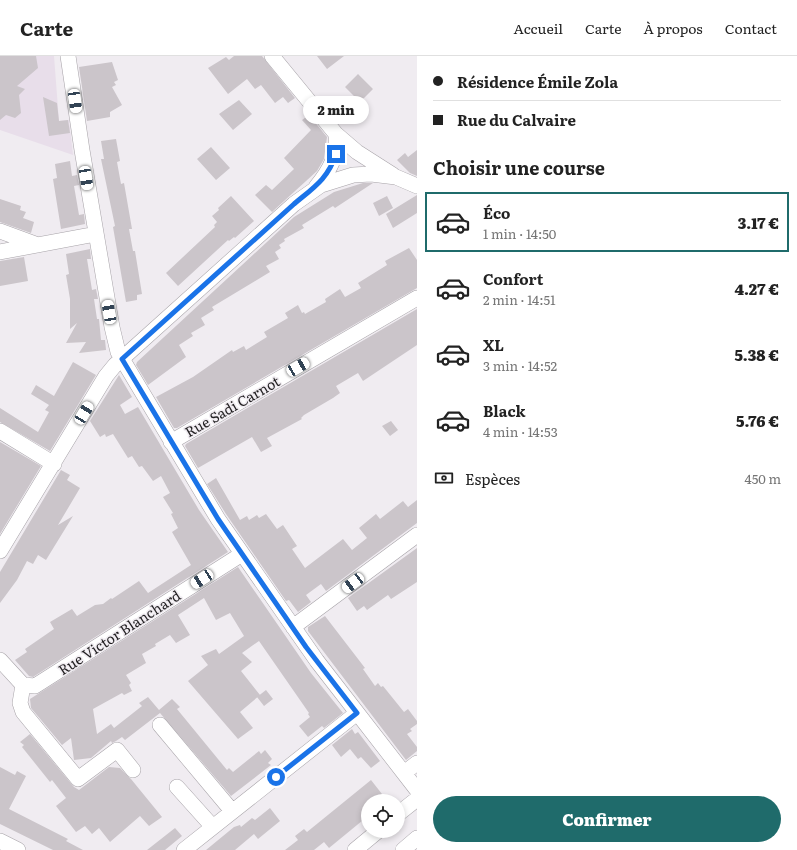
<!DOCTYPE html>
<html lang="fr">
<meta charset="utf-8">
<style>
:root{--surface:#fff;--page:#f2f2f2;--text:#222;--muted:#767676;--line:#e0e0e0;--accent:#1f6b6b}
body{margin:0;font-family:Literata,serif;background:var(--page);color:var(--text);height:100vh;display:flex;flex-direction:column;font-size:15px;white-space:nowrap}
*{box-sizing:border-box;margin:0}
p{font-size:13px;color:var(--muted)}
.icon{flex:none;width:22px;height:22px;fill:none;stroke:currentColor;stroke-width:2;stroke-linecap:round;stroke-linejoin:round}
.map{position:relative;flex:1;overflow:hidden}
.details{display:flex;flex-direction:column;background:var(--surface);width:380px}
.details>*{flex:none}
.hud{display:grid;align-content:center;height:88px;padding:0 16px;background:var(--surface)}
.buttons{position:absolute;left:361px;top:738px;display:grid;gap:8px}
.buttons a{display:grid;place-items:center;width:44px;height:44px;border-radius:50%;background:var(--surface);box-shadow:0 2px 6px #0003;font-size:20px}
.end{position:absolute;width:18px;height:18px;margin:-9px;border:5px solid #1a73e8;background:#fff;box-shadow:0 0 0 2px #fff}
.from{border-radius:50%}
.bubble{position:absolute;height:28px;border-radius:14px;background:var(--surface);box-shadow:0 2px 6px #0003;font-size:13px;font-weight:800;line-height:28px;text-align:center}
.car{position:absolute;width:12px;height:24px;margin:-12px -6px;border-radius:5px;box-shadow:0 0 3px 1px #0007;background:linear-gradient(#fff 24%,#345 0 40%,#fff 0 76%,#345 0 86%,#fff 0)}
.hud b{display:flex;align-items:center;gap:14px;height:38px;font-size:15px}
.hud b+b{border-top:1px solid var(--line)}
.hud i{width:10px;height:10px;background:var(--text)}
ul{padding:0;list-style:none}
li{display:flex;align-items:center;gap:12px;height:60px;margin:0 8px 6px;padding:0 8px;border:2px solid transparent;border-radius:0px}
li div{flex:1}
li b{display:block;font-size:15px}
li em{font-style:normal;font-weight:800}
li.on{border-color:var(--accent)}
li>.icon{width:36px;height:36px;stroke-width:1.5}
h2{padding:0 16px;font-size:18px;line-height:48px}
.pay{display:flex;align-items:center;gap:10px;height:44px;padding:0 16px;font-size:15px}
.pay p{margin-inline-start:auto}
.primary-button{display:flex;gap:8px;margin-top:auto;padding:8px 16px}
.primary-button a{flex:1;height:46px;border-radius:24px;background:var(--accent);color:#fff;font-size:16px;font-weight:800;line-height:46px;text-align:center}
header{display:flex;align-items:center;gap:24px;box-sizing:border-box;height:56px;padding:0 20px;background:var(--surface);border-bottom:1px solid var(--line)}
header strong{font-size:19px}
nav{display:flex;gap:22px;margin-inline-start:auto;font-size:14px}
main{display:flex;flex:1;min-height:0}
.map>svg:first-child{display:block}
</style>
<header>
<strong>Carte</strong>
<nav><a>Accueil</a><a>Carte</a><a>À propos</a><a>Contact</a></nav>
</header>
<main>
<div class="map">
<svg width="417" height="794" viewBox="0 0 417 794">
<rect width="100%" height="100%" fill="#f0ecf1"/>
<!-- built -->
<path fill="#e8deea" d="M 0,0 L 54,0 L 59,65 L 69,64 L 73,99 L 0,74 Z"/>
<!-- building -->
<path fill="#cbc5ca" d="M 0,0 L 36,0 L 38,12 L 17,30 L 25,33 L 19,39 L 21,57 L 15,62 L 6,59 L 0,64 Z
M 234,0 L 262,0 L 295,42 L 288,47 L 283,41 L 275,47 L 261,29 L 255,33 L 247,23 L 228,38 L 208,12 L 226,1 L 229,4 Z
M 317,0 L 344,0 L 327,13 Z
M 112,6 L 118,24 L 114,26 L 116,29 L 112,31 L 122,49 L 110,56 L 110,61 L 87,65 L 79,11 Z
M 358,18 L 373,33 L 360,46 L 345,31 Z
M 43,41 L 57,47 L 59,65 L 68,64 L 70,77 L 49,80 Z
M 239,44 L 252,58 L 233,74 L 219,58 Z
M 309,59 L 327,81 L 324,103 L 317,115 L 272,156 L 255,139 L 266,129 L 272,134 L 294,113 L 284,102 L 311,74 L 302,64 Z
M 116,83 L 120,105 L 117,106 L 121,128 L 124,127 L 132,173 L 129,173 L 133,195 L 135,195 L 142,238 L 137,239 L 137,244 L 126,246 L 113,171 L 115,170 L 101,103 L 104,103 L 101,85 Z
M 211,91 L 230,112 L 216,124 L 197,103 Z
M 417,94 L 417,120 L 410,117 L 397,104 L 405,97 L 408,101 Z
M 70,105 L 72,120 L 77,119 L 79,129 L 74,130 L 79,159 L 84,158 L 85,168 L 61,173 L 53,123 L 57,122 L 55,108 Z
M 363,127 L 373,127 L 335,152 L 333,150 L 302,169 L 304,172 L 284,183 L 285,185 L 279,189 L 281,192 L 275,196 L 279,203 L 266,210 L 270,216 L 212,251 L 214,254 L 201,262 L 205,269 L 191,277 L 193,280 L 179,289 L 186,301 L 148,329 L 136,309 L 137,306 L 294,161 L 334,136 Z
M 417,139 L 417,157 L 393,172 L 386,158 Z
M 231,140 L 254,165 L 235,182 L 234,181 L 229,185 L 228,184 L 178,230 L 166,217 L 215,171 L 214,169 L 217,166 L 212,160 L 219,154 L 218,152 Z
M 387,140 L 393,152 L 379,160 L 373,147 Z
M 0,143 L 21,150 L 20,154 L 26,156 L 23,162 L 34,166 L 31,177 L 0,166 Z
M 409,192 L 417,204 L 417,232 L 177,372 L 174,372 L 156,341 L 193,321 L 232,294 L 233,296 L 244,290 L 246,294 L 267,281 L 264,276 L 288,262 L 285,257 L 298,249 L 302,257 L 304,256 L 305,258 L 326,246 L 325,243 L 340,233 L 345,241 L 361,232 L 358,227 L 387,209 L 385,205 Z
M 90,193 L 91,203 L 87,203 L 92,234 L 96,233 L 98,243 L 94,243 L 97,263 L 99,263 L 101,284 L 105,284 L 106,294 L 79,297 L 86,286 L 66,287 L 77,267 L 70,273 L 70,243 L 66,219 L 69,218 L 66,198 Z
M 24,201 L 28,225 L 0,230 L 0,205 Z
M 417,253 L 417,289 L 363,325 L 358,317 L 336,330 L 340,337 L 333,342 L 304,359 L 301,362 L 302,363 L 267,382 L 272,390 L 261,396 L 252,381 L 198,412 L 185,390 L 186,388 Z
M 73,306 L 96,319 L 50,395 L 0,366 L 0,352 L 38,376 L 49,356 L 45,354 L 49,349 L 31,338 L 36,329 L 54,340 Z
M 119,319 L 132,341 L 120,349 L 125,358 L 138,351 L 199,454 L 228,496 L 33,621 L 29,620 L 15,604 L 27,596 L 25,593 L 54,573 L 50,566 L 72,553 L 77,560 L 95,549 L 103,548 L 111,542 L 112,543 L 139,525 L 148,537 L 191,509 L 172,476 L 178,472 L 171,458 L 173,457 L 163,441 L 170,437 L 161,420 L 153,425 L 142,410 L 139,411 L 132,400 L 128,402 L 113,378 L 106,381 L 105,378 L 100,381 L 90,365 Z
M 391,365 L 398,374 L 390,380 L 382,370 Z
M 0,386 L 41,410 L 0,478 Z
M 61,414 L 70,419 L 67,424 L 80,432 L 58,469 L 73,460 L 46,504 L 38,499 L 33,508 L 27,505 L 17,524 L 0,547 L 0,516 Z
M 216,422 L 240,464 L 247,460 L 249,464 L 257,459 L 259,462 L 266,458 L 277,473 L 283,469 L 297,490 L 292,493 L 305,512 L 343,483 L 352,494 L 367,482 L 359,472 L 376,458 L 380,463 L 403,445 L 408,451 L 417,444 L 417,467 L 326,535 L 321,528 L 306,539 L 311,546 L 298,556 L 289,544 L 286,545 L 226,458 L 207,428 Z
M 417,492 L 417,526 L 391,543 L 388,539 L 367,554 L 364,550 L 357,555 L 348,542 Z
M 238,511 L 311,617 L 343,657 L 324,672 L 322,670 L 308,681 L 299,670 L 310,661 L 308,658 L 309,657 L 259,585 L 242,597 L 252,606 L 241,615 L 260,639 L 240,656 L 253,672 L 238,683 L 188,625 L 208,609 L 201,600 L 216,593 L 219,598 L 244,580 L 230,557 L 216,564 L 204,542 L 178,559 L 190,579 L 176,587 L 170,579 L 155,588 L 156,590 L 142,598 L 146,607 L 126,619 L 131,627 L 129,629 L 132,635 L 124,639 L 122,637 L 93,653 L 97,678 L 111,668 L 114,672 L 142,650 L 139,647 L 148,641 L 159,654 L 172,643 L 180,651 L 177,653 L 227,714 L 229,712 L 233,716 L 259,695 L 261,698 L 265,694 L 272,703 L 268,707 L 271,709 L 231,740 L 160,657 L 125,684 L 122,681 L 116,685 L 112,687 L 111,685 L 91,702 L 74,704 L 71,682 L 62,689 L 31,652 L 30,643 Z
M 325,560 L 365,612 L 363,613 L 375,630 L 378,627 L 381,631 L 383,630 L 404,656 L 408,653 L 417,665 L 417,668 L 410,673 L 412,675 L 407,678 L 417,691 L 417,695 L 406,704 L 308,575 L 308,571 Z
M 266,634 L 273,643 L 264,650 L 257,641 Z
M 352,673 L 355,678 L 358,676 L 380,705 L 371,712 L 361,701 L 358,703 L 350,693 L 341,701 L 332,689 Z
M 30,678 L 74,731 L 79,734 L 109,711 L 120,712 L 131,723 L 162,761 L 149,770 L 140,760 L 110,786 L 99,772 L 92,778 L 85,770 L 76,776 L 56,750 L 66,742 L 52,724 L 50,726 L 22,691 L 24,689 L 20,686 Z
M 0,711 L 15,719 L 17,715 L 26,720 L 9,753 L 68,783 L 66,785 L 83,794 L 53,794 L 0,768 Z
M 371,724 L 382,738 L 374,745 L 368,745 L 368,760 L 329,792 L 324,786 L 314,794 L 285,794 L 298,784 L 295,780 L 304,773 L 307,776 Z
M 270,752 L 280,765 L 258,783 L 254,778 L 235,794 L 206,794 L 234,771 L 240,769 L 241,771 L 252,762 L 255,764 Z
M 175,772 L 182,780 L 165,794 L 147,794 Z"/>
<g fill="none" stroke-linecap="round" stroke-linejoin="round">
<!-- minor casing -->
<g stroke="#a7a3a8" stroke-width="16">
<path id="minor" d="M 68,0 L 82,94 L 112,271 L 118,296 L 218,463 L 317,605 L 417,734
M 272,0 L 336,78 L 357,96 L 393,119
M 316,131 C 330,114 338,100 336,78
M 0,175 L 38,189
M 0,196 L 96,178
M 0,375 L 54,408
M 171,386 L 417,242
M 0,495 L 106,320 L 115,309 L 294,148 L 321,129 L 353,119 L 371,118 L 396,121 L 417,130
M 293,571 L 417,479
M 0,604 L 23,629 L 35,630 L 242,498
M 23,629 L 20,647 L 23,656 L 78,723 L 117,694 L 133,714
M 160,669 L 232,755
M 404,717 L 417,707
M 177,731 L 212,770
M 398,758 L 417,743
M 0,785 L 18,794
M 184,794 L 357,657
M 355,794 L 378,775
M 403,794 L 417,782"/>
</g>
<!-- minor -->
<use href="#minor" stroke="#fff" stroke-width="15"/>
</g>
<g fill="none" stroke-linecap="round" stroke-linejoin="round">
<!-- route -->
<path stroke="#1a73e8" stroke-width="5" d="M 276,721 L 357,657 L 306,591 L 218,463 L 122,303 L 294,148 C 313,132 328,123 336,98"/>
</g>
<g text-anchor="middle" dominant-baseline="central" stroke-width="3" stroke-linejoin="round" paint-order="stroke">
<!-- street labels -->
<g font-size="14" fill="#211f21" stroke="#f0ecf1">
<text transform="translate(232 350) rotate(-30)">Rue Sadi Carnot</text>
<text transform="translate(119 576) rotate(-33)">Rue Victor Blanchard</text>
</g>
</g>
</svg>
<div class="buttons">
<a><svg class="icon" aria-label="locate" viewBox="0 0 24 24"><circle cx="12" cy="12" r="6"/><path d="M12 2v4M12 18v4M2 12h4M18 12h4"/></svg></a>
</div>
<i class="end from" style="left:276px;top:721px"></i>
<i class="end" style="left:336px;top:98px"></i>
<div class="bubble" style="left:303px;top:40px;width:66px">2 min</div>
<i class="car" style="left:75px;top:45px;rotate:172deg"></i>
<i class="car" style="left:86px;top:122px;rotate:171deg"></i>
<i class="car" style="left:109px;top:256px;rotate:350deg"></i>
<i class="car" style="left:298px;top:311px;rotate:60deg"></i>
<i class="car" style="left:84px;top:357px;rotate:31deg"></i>
<i class="car" style="left:202px;top:523px;rotate:237deg"></i>
<i class="car" style="left:353px;top:527px;rotate:233deg"></i>
</div>
<section class="details">
<div class="hud">
<b><i class="from"></i>Résidence Émile Zola</b>
<b><i></i>Rue du Calvaire</b>
</div>
<h2>Choisir une course</h2>
<ul>
<li class="on"><svg class="icon" aria-label="car" viewBox="0 0 24 24"><path d="M5 17H2v-5l4-1 3-4h7l3 4 3 1v5h-3M9 17h6M6 11h13"/><circle cx="7" cy="17" r="2"/><circle cx="17" cy="17" r="2"/></svg><div><b>Éco</b><p>1 min · 14:50</p></div><em>3.17 €</em></li>
<li><svg class="icon" aria-label="car" viewBox="0 0 24 24"><path d="M5 17H2v-5l4-1 3-4h7l3 4 3 1v5h-3M9 17h6M6 11h13"/><circle cx="7" cy="17" r="2"/><circle cx="17" cy="17" r="2"/></svg><div><b>Confort</b><p>2 min · 14:51</p></div><em>4.27 €</em></li>
<li><svg class="icon" aria-label="car" viewBox="0 0 24 24"><path d="M5 17H2v-5l4-1 3-4h7l3 4 3 1v5h-3M9 17h6M6 11h13"/><circle cx="7" cy="17" r="2"/><circle cx="17" cy="17" r="2"/></svg><div><b>XL</b><p>3 min · 14:52</p></div><em>5.38 €</em></li>
<li><svg class="icon" aria-label="car" viewBox="0 0 24 24"><path d="M5 17H2v-5l4-1 3-4h7l3 4 3 1v5h-3M9 17h6M6 11h13"/><circle cx="7" cy="17" r="2"/><circle cx="17" cy="17" r="2"/></svg><div><b>Black</b><p>4 min · 14:53</p></div><em>5.76 €</em></li>
</ul>
<div class="pay"><svg class="icon" aria-label="cash" viewBox="0 0 24 24"><path d="M3 7h18v10H3z"/><circle cx="12" cy="12" r="2"/></svg>Espèces<p>450 m</p></div>
<div class="primary-button"><a>Confirmer</a></div>
</section>
</main>
